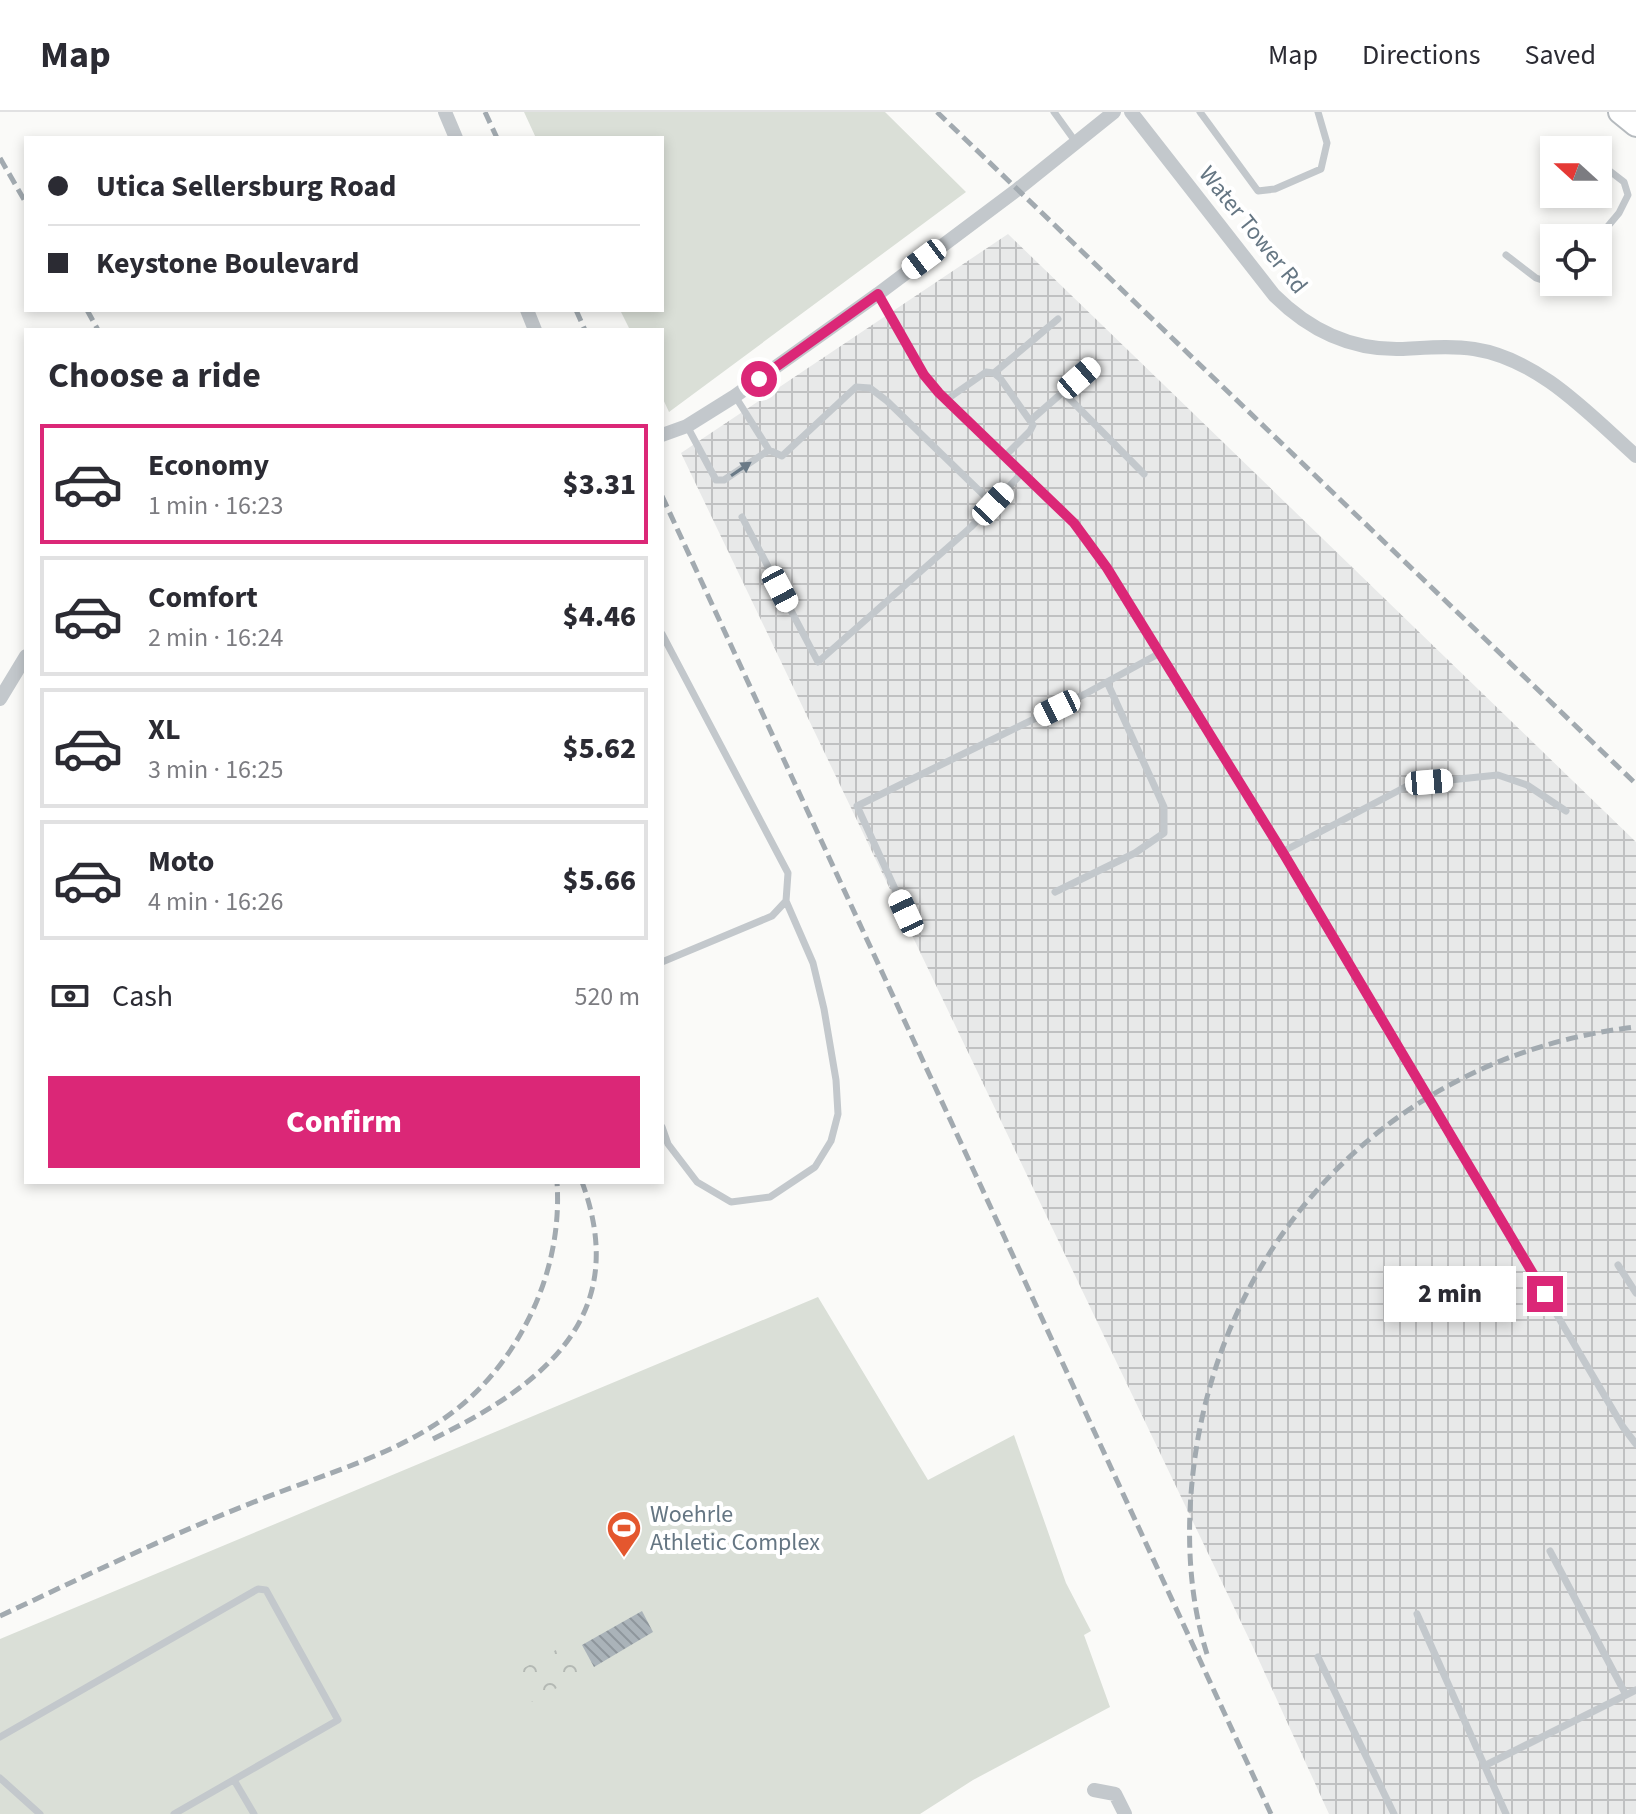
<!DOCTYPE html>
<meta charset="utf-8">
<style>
:root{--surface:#fff;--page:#f7f7f7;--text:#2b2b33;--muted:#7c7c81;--line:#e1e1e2;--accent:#db2777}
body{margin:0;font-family:"Source Sans 3",sans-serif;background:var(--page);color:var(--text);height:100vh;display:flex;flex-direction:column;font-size:30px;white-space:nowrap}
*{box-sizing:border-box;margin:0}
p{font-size:26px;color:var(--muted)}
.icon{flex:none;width:44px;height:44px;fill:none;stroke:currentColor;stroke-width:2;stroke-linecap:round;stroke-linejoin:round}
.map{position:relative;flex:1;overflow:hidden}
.side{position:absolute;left:24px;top:216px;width:640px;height:856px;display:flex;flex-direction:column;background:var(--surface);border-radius:0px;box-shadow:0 4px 12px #0003}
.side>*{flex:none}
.guide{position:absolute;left:24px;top:24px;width:640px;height:176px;border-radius:0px;box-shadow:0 4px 12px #0003;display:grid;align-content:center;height:176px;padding:0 24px;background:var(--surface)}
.needle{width:52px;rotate:291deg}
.tools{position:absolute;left:1540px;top:24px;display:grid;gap:16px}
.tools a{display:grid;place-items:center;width:72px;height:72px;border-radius:0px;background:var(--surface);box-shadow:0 4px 12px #0003;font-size:40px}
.end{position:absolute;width:36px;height:36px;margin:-18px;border:10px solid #db2777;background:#fff;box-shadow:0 0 0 4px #fff}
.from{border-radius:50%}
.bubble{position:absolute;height:56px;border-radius:0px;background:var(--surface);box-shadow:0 4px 12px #0003;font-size:26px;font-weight:800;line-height:56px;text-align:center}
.car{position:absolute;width:24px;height:48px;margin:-24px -12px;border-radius:10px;box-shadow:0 0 6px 2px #0007;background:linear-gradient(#fff 24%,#345 0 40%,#fff 0 76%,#345 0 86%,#fff 0)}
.guide b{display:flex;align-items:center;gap:28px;height:76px;font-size:30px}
.guide b+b{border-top:2px solid var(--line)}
.guide i{width:20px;height:20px;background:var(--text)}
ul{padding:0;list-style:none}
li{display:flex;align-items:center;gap:24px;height:120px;margin:0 16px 12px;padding:0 8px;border:4px solid var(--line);border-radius:0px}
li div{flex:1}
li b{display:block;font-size:30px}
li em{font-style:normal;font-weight:800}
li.current{border-color:var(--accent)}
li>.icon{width:72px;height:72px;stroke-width:1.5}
h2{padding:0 24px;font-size:36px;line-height:96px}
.pay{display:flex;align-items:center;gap:20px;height:88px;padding:0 24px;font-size:30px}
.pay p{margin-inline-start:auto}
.primary-button{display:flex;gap:16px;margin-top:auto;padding:16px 24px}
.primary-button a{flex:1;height:92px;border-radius:0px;background:var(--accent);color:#fff;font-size:32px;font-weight:800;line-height:92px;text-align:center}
header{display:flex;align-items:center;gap:48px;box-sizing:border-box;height:112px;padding:0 40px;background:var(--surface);border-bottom:2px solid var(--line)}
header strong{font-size:38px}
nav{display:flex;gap:44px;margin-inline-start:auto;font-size:28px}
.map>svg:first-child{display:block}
</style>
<header>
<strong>Map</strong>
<nav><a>Map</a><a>Directions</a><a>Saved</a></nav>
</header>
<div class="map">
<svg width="1636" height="1702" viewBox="0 0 1636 1702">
<defs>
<pattern id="industrial-grid" width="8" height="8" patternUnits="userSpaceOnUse" patternTransform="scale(2)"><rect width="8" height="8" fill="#e8e9e9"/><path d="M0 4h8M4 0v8" fill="none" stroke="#c0c1c2"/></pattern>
<pattern id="park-crowns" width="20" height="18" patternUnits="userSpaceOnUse" patternTransform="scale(2)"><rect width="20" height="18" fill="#dadfd7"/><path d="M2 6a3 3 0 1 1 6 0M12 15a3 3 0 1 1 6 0" fill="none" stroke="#b4b9b4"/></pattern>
<pattern id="building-back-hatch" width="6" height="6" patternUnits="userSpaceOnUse" patternTransform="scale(2)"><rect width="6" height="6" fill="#aab3b9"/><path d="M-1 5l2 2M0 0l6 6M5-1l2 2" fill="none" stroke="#8e969c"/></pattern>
</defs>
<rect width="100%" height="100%" fill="#fafaf8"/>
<!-- industrial -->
<path fill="url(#industrial-grid)" d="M 1008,122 L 1636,730 L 1636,1702 L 1329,1702 L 1252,1533 L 681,341 Z"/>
<!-- grass -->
<path fill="#dadfd7" d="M 524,0 L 885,0 L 966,80 L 669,300 L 662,285 L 662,218 L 630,218 L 620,198 L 662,198 L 662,26 L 536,26 Z
M 818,1185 L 928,1368 L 1014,1323 L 1066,1471 L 1091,1519 L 1084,1523 L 1110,1595 L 973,1668 L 920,1702 L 0,1702 L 0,1527 Z"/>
<!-- park -->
<path fill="url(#park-crowns)" d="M 570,1530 L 587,1559 L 532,1590 L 515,1561 Z"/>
<!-- building -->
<path fill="url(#building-back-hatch)" d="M 642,1499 L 653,1520 L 594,1555 L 582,1533 Z"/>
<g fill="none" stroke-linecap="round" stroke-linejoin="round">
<!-- primary casing -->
<g stroke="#b5babe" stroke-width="26">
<path id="primary" d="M 1620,0 L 1636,13"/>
</g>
<!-- service -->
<path stroke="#c3c8cc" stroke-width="7" d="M 1054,0 L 1075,29
M 1200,0 L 1258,79 L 1275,77 L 1321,57 L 1327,31 L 1318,0
M 1598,50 L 1624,70 L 1628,83 L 1619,101 L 1598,126
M 1506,143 L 1536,166 L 1551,171 L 1554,169
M 878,182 L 924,263 L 939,281 L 1074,411 L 1107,456 L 1285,744 L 1409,952
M 994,261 L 1058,207
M 1063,280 L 1144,362
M 735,284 L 769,338 L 782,344 L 856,275 L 870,276 L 887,289 L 993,392
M 946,288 L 986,260 L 994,261 L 1000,266 L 1033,313 L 1030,319 L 1004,345
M 1031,308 L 1095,252
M 687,314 L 716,368 L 724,368 L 769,338
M 742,405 L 818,550 L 971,415 L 1021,362
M 662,522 L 788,761 L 786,789 L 772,804 L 662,850
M 1282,740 L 1411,672 L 1498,663 L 1527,673 L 1566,699
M 1055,780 L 1135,741 L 1164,721 L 1164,695 L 1107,570
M 906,801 L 857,694 L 1085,582 L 1160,541
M 662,1015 L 668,1032 L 697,1070 L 731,1090 L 770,1085 L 815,1055 L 831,1029 L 838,1002 L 836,968 L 824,897 L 813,851 L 786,789
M 1451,1023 L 1623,1315 L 1636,1332
M 1618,1153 L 1636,1181
M 1550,1439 L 1626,1583
M 1417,1502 L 1506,1702
M 1318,1545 L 1394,1702
M 0,1625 L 258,1477 L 266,1478 L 338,1608 L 174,1702
M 1484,1654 L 1636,1578
M 0,1666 L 40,1702
M 234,1668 L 254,1702"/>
<!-- minor -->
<path stroke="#c3c8cc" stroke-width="14" d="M 445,0 L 456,26
M 1131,0 L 1274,183 C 1308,217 1350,238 1400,237 C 1424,236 1450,233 1474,237 C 1539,247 1589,302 1636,344
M 527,198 L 535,218
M 662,323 L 687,314 L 735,284 L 878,182 L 1018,77 L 1114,0
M 0,587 L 26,544
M 1094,1678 L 1115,1682 L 1125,1702"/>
<!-- primary -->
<use href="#primary" stroke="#fff" stroke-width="22"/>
<!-- rail -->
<path stroke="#a2aab0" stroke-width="5" stroke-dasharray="12 6" stroke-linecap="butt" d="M 485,0 L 497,26
M 937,0 L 1636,672
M 0,46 L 26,91
M 87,198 L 98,218
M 576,198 L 585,218
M 662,384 L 1271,1702
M 433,1327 C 543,1273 632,1205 582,1070
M 0,1504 C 81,1466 161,1427 244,1394 C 366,1344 470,1330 532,1200 C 551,1159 560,1115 557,1070
M 1207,1542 C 1187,1480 1186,1409 1195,1345 C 1228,1114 1404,941 1636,915"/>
<!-- service-bridge -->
<path stroke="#c3c8cc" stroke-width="7" d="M 1409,952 L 1451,1023"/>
</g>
<!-- one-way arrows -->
<defs><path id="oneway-solid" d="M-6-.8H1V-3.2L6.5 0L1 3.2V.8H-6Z" transform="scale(2)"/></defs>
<use fill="#6a7a87" href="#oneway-solid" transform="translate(741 357) rotate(-34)"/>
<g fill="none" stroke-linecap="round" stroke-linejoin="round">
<!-- route -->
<path stroke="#db2777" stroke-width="10" d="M 759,267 L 878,182 L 924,263 L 939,281 L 1074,411 L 1107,456 L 1285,744 L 1545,1182"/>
</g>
<!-- icons -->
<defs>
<g id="stadium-pin" transform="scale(1.8)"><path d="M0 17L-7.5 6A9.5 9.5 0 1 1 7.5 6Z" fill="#e4572e" stroke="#fff"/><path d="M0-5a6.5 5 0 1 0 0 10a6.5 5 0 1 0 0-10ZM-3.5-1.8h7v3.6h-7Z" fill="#fff"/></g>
</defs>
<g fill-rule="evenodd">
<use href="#stadium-pin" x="624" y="1416"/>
</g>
<g text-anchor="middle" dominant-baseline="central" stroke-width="8" stroke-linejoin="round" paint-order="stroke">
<!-- street labels -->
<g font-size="24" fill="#657683" stroke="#fff">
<text transform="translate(1253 118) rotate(51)">Water Tower Rd</text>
</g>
<!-- poi labels -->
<g font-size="24" fill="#657683" stroke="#fff" text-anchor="start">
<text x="650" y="1402">Woehrle<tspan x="650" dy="28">Athletic Complex</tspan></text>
</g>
</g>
</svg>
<div class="tools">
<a><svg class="needle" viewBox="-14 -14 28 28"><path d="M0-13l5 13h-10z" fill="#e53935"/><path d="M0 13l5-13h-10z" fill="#7c7c81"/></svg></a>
<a><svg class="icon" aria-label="locate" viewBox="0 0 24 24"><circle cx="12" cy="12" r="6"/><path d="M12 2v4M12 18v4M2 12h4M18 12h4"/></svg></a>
</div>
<i class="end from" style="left:759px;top:267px"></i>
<i class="end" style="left:1545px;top:1182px"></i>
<div class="bubble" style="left:1384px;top:1154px;width:132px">2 min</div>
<i class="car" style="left:924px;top:147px;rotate:233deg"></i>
<i class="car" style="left:1079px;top:266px;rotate:49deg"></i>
<i class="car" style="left:993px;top:392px;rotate:43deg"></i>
<i class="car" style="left:780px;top:477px;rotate:152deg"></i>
<i class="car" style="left:1057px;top:596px;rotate:244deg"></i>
<i class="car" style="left:1429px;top:670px;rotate:85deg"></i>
<i class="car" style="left:906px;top:801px;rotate:335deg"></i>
<div class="guide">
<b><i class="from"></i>Utica Sellersburg Road</b>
<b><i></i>Keystone Boulevard</b>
</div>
<section class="side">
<h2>Choose a ride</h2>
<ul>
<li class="current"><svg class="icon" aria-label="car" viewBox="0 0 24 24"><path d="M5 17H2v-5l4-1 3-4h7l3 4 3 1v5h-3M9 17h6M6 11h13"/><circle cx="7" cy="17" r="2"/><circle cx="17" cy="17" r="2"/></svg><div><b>Economy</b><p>1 min · 16:23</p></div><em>$3.31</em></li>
<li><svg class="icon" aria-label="car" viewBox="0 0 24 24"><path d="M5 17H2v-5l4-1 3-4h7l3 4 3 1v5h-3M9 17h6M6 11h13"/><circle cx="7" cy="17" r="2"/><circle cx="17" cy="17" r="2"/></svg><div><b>Comfort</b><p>2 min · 16:24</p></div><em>$4.46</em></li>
<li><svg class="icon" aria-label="car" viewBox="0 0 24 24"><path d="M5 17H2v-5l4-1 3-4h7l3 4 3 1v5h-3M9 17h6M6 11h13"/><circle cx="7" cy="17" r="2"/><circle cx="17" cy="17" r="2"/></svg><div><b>XL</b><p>3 min · 16:25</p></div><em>$5.62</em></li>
<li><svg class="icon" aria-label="car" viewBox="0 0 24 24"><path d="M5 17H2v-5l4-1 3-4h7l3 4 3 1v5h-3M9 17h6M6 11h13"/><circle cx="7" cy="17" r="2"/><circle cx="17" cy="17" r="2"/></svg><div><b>Moto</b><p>4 min · 16:26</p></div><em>$5.66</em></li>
</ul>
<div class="pay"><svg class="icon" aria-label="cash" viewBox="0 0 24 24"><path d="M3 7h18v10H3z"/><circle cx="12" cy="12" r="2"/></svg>Cash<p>520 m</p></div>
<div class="primary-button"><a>Confirm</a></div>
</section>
</div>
